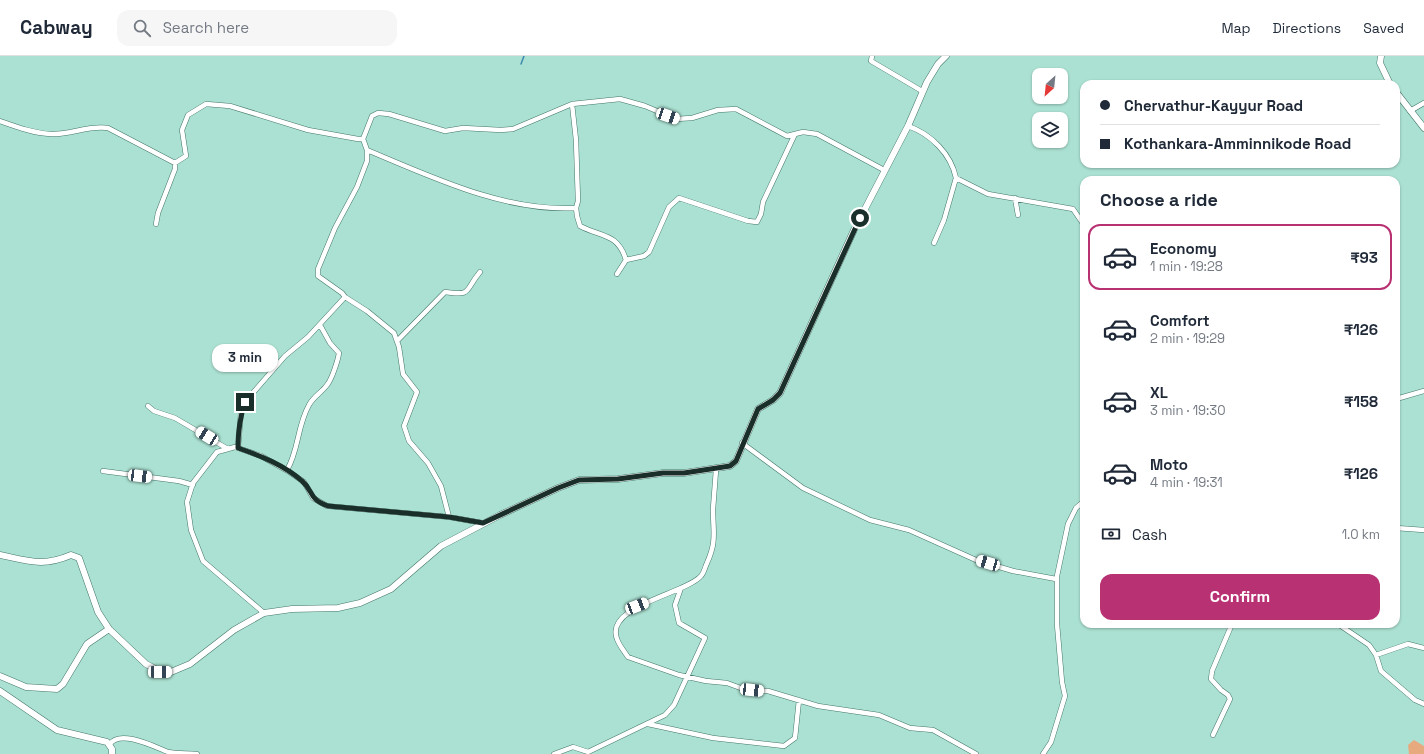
<!DOCTYPE html>
<meta charset="utf-8">
<style>
:root{--surface:#fff;--page:#f6f6f7;--text:#1f2937;--muted:#747a83;--line:#e0e1e3;--accent:#b83172}
body{margin:0;font-family:"Space Grotesk",sans-serif;background:var(--page);color:var(--text);height:100vh;display:flex;flex-direction:column;font-size:15px;white-space:nowrap}
*{box-sizing:border-box;margin:0}
p{font-size:13px;color:var(--muted)}
.icon{flex:none;width:22px;height:22px;fill:none;stroke:currentColor;stroke-width:2;stroke-linecap:round;stroke-linejoin:round}
.map{position:relative;flex:1;overflow:hidden}
.drawer{position:absolute;left:1080px;top:120px;width:320px;height:452px;display:flex;flex-direction:column;background:var(--surface);border-radius:12px;box-shadow:0 1px 3px #0004}
.drawer>*{flex:none}
.top-card{position:absolute;left:1080px;top:24px;width:320px;height:88px;border-radius:12px;box-shadow:0 1px 3px #0004;display:grid;align-content:center;height:88px;padding:0 20px;background:var(--surface)}
.needle{width:26px;rotate:207deg}
.tools{position:absolute;left:1032px;top:12px;display:grid;gap:8px}
.tools a{display:grid;place-items:center;width:36px;height:36px;border-radius:8px;background:var(--surface);box-shadow:0 1px 3px #0004;font-size:20px}
.end{position:absolute;width:18px;height:18px;margin:-9px;border:5px solid #1a2f2a;background:#fff;box-shadow:0 0 0 2px #fff}
.from{border-radius:50%}
.bubble{position:absolute;height:28px;border-radius:12px;background:var(--surface);box-shadow:0 1px 3px #0004;font-size:13px;font-weight:700;line-height:28px;text-align:center}
.car{position:absolute;width:12px;height:24px;margin:-12px -6px;border-radius:5px;box-shadow:0 0 3px 1px #0007;background:linear-gradient(#fff 24%,#345 0 40%,#fff 0 76%,#345 0 86%,#fff 0)}
.top-card b{display:flex;align-items:center;gap:14px;height:38px;font-size:15px}
.top-card b+b{border-top:1px solid var(--line)}
.top-card i{width:10px;height:10px;background:var(--text)}
ul{padding:0;list-style:none}
li{display:flex;align-items:center;gap:12px;height:66px;margin:0 8px 6px;padding:0 12px;border:2px solid transparent;border-radius:12px}
li div{flex:1}
li b{display:block;font-size:15px}
li em{font-style:normal;font-weight:700}
li.current{border-color:var(--accent)}
li>.icon{width:36px;height:36px;stroke-width:1.5}
h2{padding:0 20px;font-size:18px;line-height:48px}
.pay{display:flex;align-items:center;gap:10px;height:44px;padding:0 20px;font-size:15px}
.pay p{margin-inline-start:auto}
.button{display:flex;gap:8px;margin-top:auto;padding:8px 20px}
.button a{flex:1;height:46px;border-radius:12px;background:var(--accent);color:#fff;font-size:16px;font-weight:700;line-height:46px;text-align:center}
header{display:flex;align-items:center;gap:24px;box-sizing:border-box;height:56px;padding:0 20px;background:var(--surface);border-bottom:1px solid var(--line)}
header strong{font-size:19px}
nav{display:flex;gap:22px;margin-inline-start:auto;font-size:14px}
.search{width:280px;height:36px;background:var(--page);display:flex;align-items:center;gap:10px;box-sizing:border-box;padding:0 14px;border-radius:12px;color:var(--muted);font-size:15px}
.map>svg:first-child{display:block}
</style>
<header>
<strong>Cabway</strong>
<div class="search"><svg class="icon" aria-label="search" viewBox="0 0 24 24"><circle cx="10" cy="10" r="6"/><path d="M15 15l6 6"/></svg>Search here</div>
<nav><a>Map</a><a>Directions</a><a>Saved</a></nav>
</header>
<div class="map">
<svg width="1424" height="698" viewBox="0 0 1424 698">
<rect width="100%" height="100%" fill="#abe1d2"/>
<!-- green -->
<path fill="#e7aa7f" d="M 1414,684 L 1424,690 L 1424,698 L 1409,698 L 1408,689 Z"/>
<g fill="none" stroke-linecap="round" stroke-linejoin="round">
<!-- stream -->
<path stroke="#3f8bb0" stroke-width="1.5" d="M 521,8 L 524,0"/>
<!-- street casing -->
<g stroke="#437669" stroke-width="5.5">
<path id="street" d="M 872,0 L 871,5 L 922,35
M 1410,55 L 1424,47
M 0,65 C 17,71 33,77 51,78 C 70,79 89,69 108,72 L 175,107 L 186,100 L 182,74 L 188,59 L 206,48 L 230,50 L 308,74 L 358,83 L 363,83 L 372,60 L 378,57 L 389,58 L 445,75 L 463,72 L 501,74 L 513,73 L 572,48 L 620,43 L 645,50 L 676,63 L 692,62 L 718,54 L 736,53 L 787,80 L 803,76 L 817,78 L 884,114
M 908,70 C 931,78 951,98 956,122 L 988,138 L 1073,153 L 1084,169
M 367,94 C 432,121 504,156 576,152 L 578,145 L 576,84 L 572,48
M 1015,142 L 1018,159
M 576,152 L 577,160 L 580,170 C 601,181 618,177 626,204
M 156,168 L 158,157 L 175,113 L 175,107
M 934,187 L 944,164 L 956,122
M 617,218 L 626,204 L 644,200 L 649,196 L 669,151 L 679,142 L 748,165 L 757,166 L 761,158 L 763,146 L 795,78
M 345,241 L 367,255 L 394,277 L 399,291 L 403,318 L 417,336 L 404,370 L 409,385 L 428,407 L 441,430 L 449,461
M 397,285 L 445,236 C 473,240 464,235 480,216
M 1396,343 L 1424,335
M 148,350 L 154,355 L 175,362 L 228,393
M 742,387 L 803,432 L 870,464 L 909,474 L 976,504 L 1013,515 L 1056,523
M 238,392 L 241,356 L 245,346 L 285,300 L 308,281 L 345,241 L 342,237 L 318,220 L 318,213 L 335,172 L 357,131 L 367,105 L 367,94 L 363,83
M 287,414 C 299,394 297,370 309,349 C 313,341 322,336 327,329 C 332,323 338,304 339,297 L 330,287 L 320,269
M 716,414 C 715,427 714,440 713,453 C 713,476 717,485 707,507 C 705,511 704,517 701,520 C 685,538 604,550 617,583 C 619,589 624,595 628,601 L 679,619 L 706,625 L 727,627 L 746,634 L 768,635 L 818,650 L 879,659 L 910,672 L 933,674 L 976,698
M 103,415 L 179,425 L 193,429
M 1396,472 L 1424,474
M 264,557 L 203,505 L 191,474 L 187,446 L 193,427 L 217,396 L 235,391 L 261,400 L 288,415 L 304,426 L 313,442 L 327,450 L 449,461 L 483,467
M 1338,568 L 1369,589 L 1376,599 L 1381,615 L 1415,644 L 1424,648
M 1376,599 L 1408,588 L 1424,592
M 648,668 L 713,682 L 784,690 L 795,682 L 799,644
M 1213,679 L 1230,643 L 1228,639 L 1221,634 L 1211,623 L 1212,615 L 1232,568
M 110,688 C 120,673 155,691 168,696 C 177,698 188,697 197,698
M 554,698 L 573,691 L 588,696 L 665,659 L 674,649 L 705,582 L 679,567 L 675,549 L 681,532
M 1043,698 L 1051,686 L 1065,640 L 1062,626 L 1057,568 L 1057,520 L 1068,468 L 1076,452 L 1084,445"/>
</g>
<!-- secondary casing -->
<g stroke="#437669" stroke-width="7">
<path id="secondary" d="M 1381,0 L 1380,7 L 1390,28
M 1396,36 L 1424,72
M 0,499 C 29,505 43,511 71,499 L 79,502 L 98,556 L 109,573 L 146,608 L 161,616 L 171,616 L 190,608 L 234,574 L 264,557 L 292,553 L 338,552 L 360,547 L 391,533 L 441,490 L 500,459 L 558,432 L 579,424 L 618,423 L 663,417 L 684,417 L 730,410 L 736,405 L 758,353 L 773,344 L 780,337 L 854,174 L 908,70 L 927,26 L 938,8 L 946,0
M 0,620 L 26,631 L 57,633 L 63,628 L 87,588 L 109,573
M 0,635 L 57,674 L 107,686 L 112,693 L 112,698"/>
</g>
<!-- street -->
<use href="#street" stroke="#fff" stroke-width="4.5"/>
<!-- secondary -->
<use href="#secondary" stroke="#fff" stroke-width="6"/>
</g>
<g fill="none" stroke-linecap="round" stroke-linejoin="round">
<!-- route -->
<path stroke="#1a2f2a" stroke-width="5" d="M 245,346 C 240,361 238,376 238,392 C 261,400 284,409 302,425 C 314,435 308,443 328,450 L 449,461 L 483,467 L 558,432 L 579,424 L 618,423 L 663,417 L 684,417 L 730,410 L 736,405 L 758,353 L 773,344 L 780,337 L 860,162"/>
</g>
</svg>
<div class="tools">
<a><svg class="needle" viewBox="-14 -14 28 28"><path d="M0-13l5 13h-10z" fill="#e53935"/><path d="M0 13l5-13h-10z" fill="#747a83"/></svg></a>
<a><svg class="icon" aria-label="layers" viewBox="0 0 24 24"><path d="M12 4l9 5-9 5-9-5zM3 14l9 5 9-5"/></svg></a>
</div>
<i class="end from" style="left:860px;top:162px"></i>
<i class="end" style="left:245px;top:346px"></i>
<div class="bubble" style="left:212px;top:288px;width:66px">3 min</div>
<i class="car" style="left:668px;top:60px;rotate:109deg"></i>
<i class="car" style="left:207px;top:380px;rotate:301deg"></i>
<i class="car" style="left:140px;top:420px;rotate:97deg"></i>
<i class="car" style="left:988px;top:507px;rotate:286deg"></i>
<i class="car" style="left:637px;top:550px;rotate:69deg"></i>
<i class="car" style="left:160px;top:616px;rotate:90deg"></i>
<i class="car" style="left:752px;top:634px;rotate:96deg"></i>
<div class="top-card">
<b><i class="from"></i>Chervathur-Kayyur Road</b>
<b><i></i>Kothankara-Amminnikode Road</b>
</div>
<section class="drawer">
<h2>Choose a ride</h2>
<ul>
<li class="current"><svg class="icon" aria-label="car" viewBox="0 0 24 24"><path d="M5 17H2v-5l4-1 3-4h7l3 4 3 1v5h-3M9 17h6M6 11h13"/><circle cx="7" cy="17" r="2"/><circle cx="17" cy="17" r="2"/></svg><div><b>Economy</b><p>1 min · 19:28</p></div><em>₹93</em></li>
<li><svg class="icon" aria-label="car" viewBox="0 0 24 24"><path d="M5 17H2v-5l4-1 3-4h7l3 4 3 1v5h-3M9 17h6M6 11h13"/><circle cx="7" cy="17" r="2"/><circle cx="17" cy="17" r="2"/></svg><div><b>Comfort</b><p>2 min · 19:29</p></div><em>₹126</em></li>
<li><svg class="icon" aria-label="car" viewBox="0 0 24 24"><path d="M5 17H2v-5l4-1 3-4h7l3 4 3 1v5h-3M9 17h6M6 11h13"/><circle cx="7" cy="17" r="2"/><circle cx="17" cy="17" r="2"/></svg><div><b>XL</b><p>3 min · 19:30</p></div><em>₹158</em></li>
<li><svg class="icon" aria-label="car" viewBox="0 0 24 24"><path d="M5 17H2v-5l4-1 3-4h7l3 4 3 1v5h-3M9 17h6M6 11h13"/><circle cx="7" cy="17" r="2"/><circle cx="17" cy="17" r="2"/></svg><div><b>Moto</b><p>4 min · 19:31</p></div><em>₹126</em></li>
</ul>
<div class="pay"><svg class="icon" aria-label="cash" viewBox="0 0 24 24"><path d="M3 7h18v10H3z"/><circle cx="12" cy="12" r="2"/></svg>Cash<p>1.0 km</p></div>
<div class="button"><a>Confirm</a></div>
</section>
</div>
